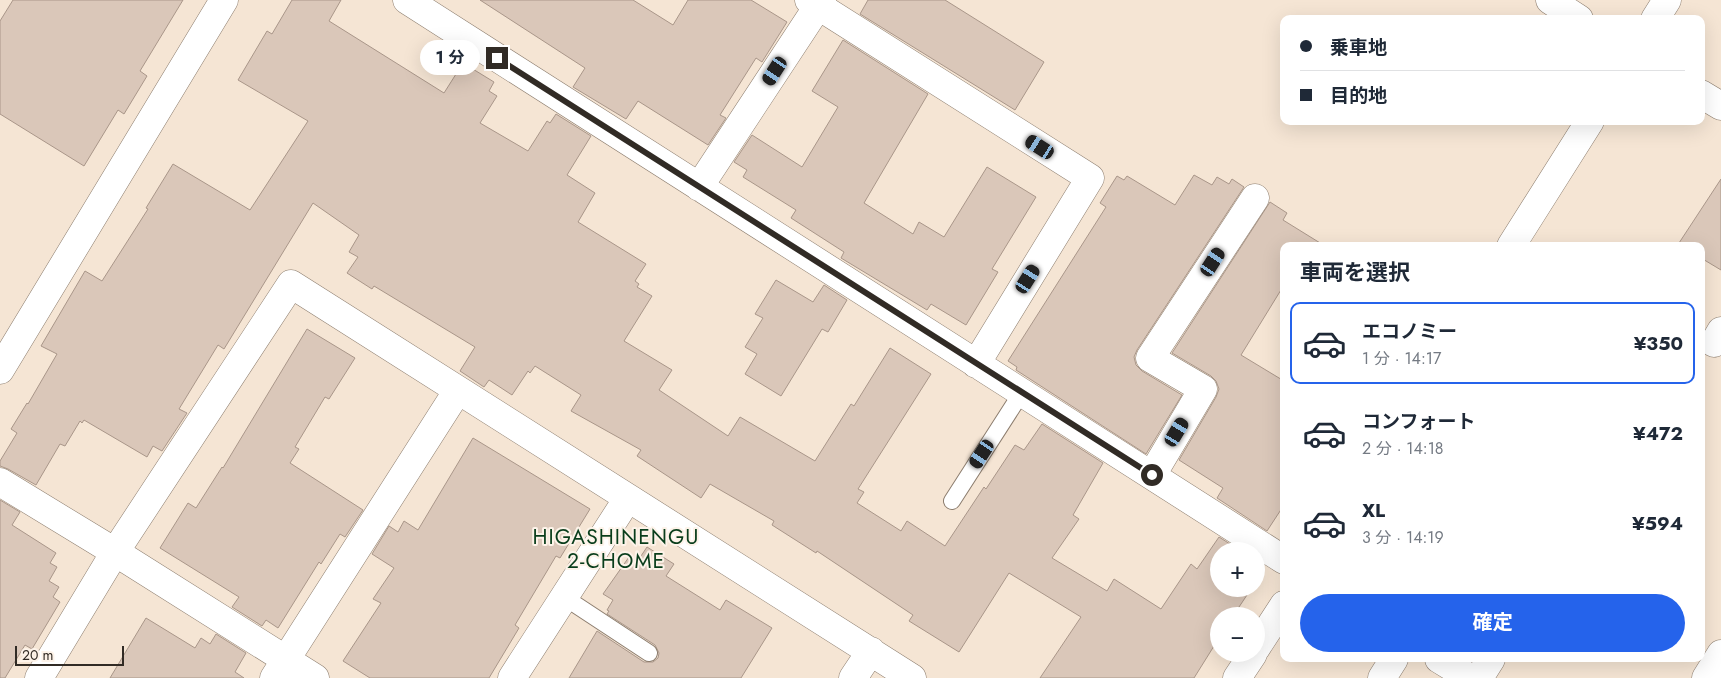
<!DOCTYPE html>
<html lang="ja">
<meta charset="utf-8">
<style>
:root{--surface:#fff;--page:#f2f2f3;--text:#1f2937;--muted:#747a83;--line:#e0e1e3;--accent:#2563eb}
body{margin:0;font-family:Jost,"Noto Sans JP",sans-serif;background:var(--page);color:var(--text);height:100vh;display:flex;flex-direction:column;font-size:19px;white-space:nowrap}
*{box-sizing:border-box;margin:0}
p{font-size:16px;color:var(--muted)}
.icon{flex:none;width:28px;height:28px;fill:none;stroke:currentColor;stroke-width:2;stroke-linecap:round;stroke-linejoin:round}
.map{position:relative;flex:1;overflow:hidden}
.sheet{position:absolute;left:1280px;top:242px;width:425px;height:420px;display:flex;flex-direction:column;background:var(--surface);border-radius:10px;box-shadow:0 5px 20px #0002}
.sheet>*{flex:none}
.hud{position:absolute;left:1280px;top:15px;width:425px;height:110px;border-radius:10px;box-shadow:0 5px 20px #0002;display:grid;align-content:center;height:110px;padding:0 20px;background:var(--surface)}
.buttons{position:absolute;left:1210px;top:542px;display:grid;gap:10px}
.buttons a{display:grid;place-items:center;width:55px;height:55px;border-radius:50%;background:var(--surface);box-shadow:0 5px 20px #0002;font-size:25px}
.scale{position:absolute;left:15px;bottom:12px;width:109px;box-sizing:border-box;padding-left:5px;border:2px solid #312b25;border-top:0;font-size:14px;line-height:18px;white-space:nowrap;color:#312b25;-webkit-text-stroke:4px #fdf3e9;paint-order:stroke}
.end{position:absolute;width:22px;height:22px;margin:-11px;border:6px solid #312b25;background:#fff;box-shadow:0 0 0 2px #fff}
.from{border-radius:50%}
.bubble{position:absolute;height:35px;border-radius:18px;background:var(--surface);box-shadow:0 5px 20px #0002;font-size:16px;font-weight:700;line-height:35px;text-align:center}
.car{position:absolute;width:15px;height:30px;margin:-15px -8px;border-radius:6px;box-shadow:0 0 4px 1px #0007;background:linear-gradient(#222 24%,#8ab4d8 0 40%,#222 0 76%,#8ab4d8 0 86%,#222 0)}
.hud b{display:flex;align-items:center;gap:18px;height:48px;font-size:19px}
.hud b+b{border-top:1px solid var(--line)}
.hud i{width:12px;height:12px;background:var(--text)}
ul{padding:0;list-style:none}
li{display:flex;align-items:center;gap:15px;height:82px;margin:0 10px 8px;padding:0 10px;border:2px solid transparent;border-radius:10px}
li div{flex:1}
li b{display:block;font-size:19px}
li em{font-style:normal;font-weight:700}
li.selected{border-color:var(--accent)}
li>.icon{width:45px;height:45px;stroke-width:1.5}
h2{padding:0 20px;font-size:22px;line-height:60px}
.action{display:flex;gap:10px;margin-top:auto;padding:10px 20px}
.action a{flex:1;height:58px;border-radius:30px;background:var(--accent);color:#fff;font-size:20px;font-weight:700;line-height:58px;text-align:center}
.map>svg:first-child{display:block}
</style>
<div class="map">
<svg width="1721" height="678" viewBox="0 0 1721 678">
<rect width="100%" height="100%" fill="#f5e5d4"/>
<!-- building -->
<path fill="#dac7b9" stroke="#a99689" d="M 13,0 L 183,0 L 140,71 L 147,76 L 124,114 L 118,110 L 84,166 L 0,114 L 0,21 Z
M 292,0 L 341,0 L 329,21 L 444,93 L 463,63 L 494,82 L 489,91 L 497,96 L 480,123 L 528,151 L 547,121 L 550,123 L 556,114 L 591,136 L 567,175 L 595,193 L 578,222 L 646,264 L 635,281 L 639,284 L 637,287 L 652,296 L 624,341 L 672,370 L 659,390 L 728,436 L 740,417 L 815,461 L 851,404 L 854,406 L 890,348 L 931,374 L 858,489 L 864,492 L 857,503 L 901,531 L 907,521 L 945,546 L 984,487 L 986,489 L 1015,445 L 1024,450 L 1042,424 L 1103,463 L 1073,515 L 1079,519 L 1052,558 L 1107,591 L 1114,579 L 1161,609 L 1191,564 L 1197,569 L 1219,537 L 1241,551 L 1219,551 L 1219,589 L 1251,589 L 1233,616 L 1219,616 L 1219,638 L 1194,678 L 1040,678 L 1081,617 L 1009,573 L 959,652 L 909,621 L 913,615 L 817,551 L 816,553 L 772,525 L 774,521 L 710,484 L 701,498 L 637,456 L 641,450 L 571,411 L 581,395 L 535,366 L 530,373 L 528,371 L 512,395 L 489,380 L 484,387 L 460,371 L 475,347 L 374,286 L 372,289 L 347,273 L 358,257 L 349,252 L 359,235 L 313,203 L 224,349 L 218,345 L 179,409 L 187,413 L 162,451 L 153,446 L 147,457 L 84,420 L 82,423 L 80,421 L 65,446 L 60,444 L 36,485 L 8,469 L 0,466 L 0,461 L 17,433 L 11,429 L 27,403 L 28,404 L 57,354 L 41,346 L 85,271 L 102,281 L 148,209 L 146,208 L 173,164 L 250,210 L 308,121 L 238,80 L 267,31 L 272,34 Z
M 480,0 L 633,0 L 673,25 L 688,0 L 751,0 L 787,22 L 762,62 L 756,58 L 720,115 L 726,118 L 708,145 L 638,101 L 626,119 L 573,87 L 585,68 Z
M 868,0 L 945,0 L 1044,62 L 1015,110 L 860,14 Z
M 843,40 L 928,94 L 864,203 L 913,234 L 919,222 L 944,237 L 987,167 L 1036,197 L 992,269 L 998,272 L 966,325 L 931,304 L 927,310 L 841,258 L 844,252 L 791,218 L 796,210 L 743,177 L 747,170 L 734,162 L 752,135 L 802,167 L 838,107 L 812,91 Z
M 1194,175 L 1212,185 L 1217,177 L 1229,184 L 1232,179 L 1244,187 L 1137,350 L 1134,357 L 1136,365 L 1142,371 L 1182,395 L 1146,454 L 1016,370 L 1017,367 L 1008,361 L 1106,207 L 1100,203 L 1117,176 L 1124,180 L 1127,176 L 1175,205 Z
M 1721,179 L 1721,270 L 1701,258 L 1701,246 L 1684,246 L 1679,243 Z
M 1270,202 L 1287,213 L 1283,220 L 1325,246 L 1284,246 L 1284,285 L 1241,355 L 1284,381 L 1284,505 L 1267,531 L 1217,498 L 1223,488 L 1179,460 L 1216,397 L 1219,389 L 1216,381 L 1211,376 L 1172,353 Z
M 776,280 L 813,302 L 824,285 L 847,300 L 828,332 L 822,329 L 781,396 L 745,374 L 757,354 L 745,347 L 763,318 L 755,314 Z
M 307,329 L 355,358 L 329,399 L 325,397 L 295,447 L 299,449 L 290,463 L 363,510 L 345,537 L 340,534 L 321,564 L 319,562 L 278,628 L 266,620 L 262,626 L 232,607 L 239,597 L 160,548 L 188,503 L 196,508 L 222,467 L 223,468 Z
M 473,438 L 590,509 L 560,558 L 556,556 L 515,625 L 519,628 L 489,678 L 370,678 L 343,661 L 381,603 L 373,599 L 394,568 L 372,554 L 389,526 L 398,532 L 404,521 L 418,530 Z
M 0,500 L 20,512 L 12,525 L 56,553 L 50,563 L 57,567 L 49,581 L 59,587 L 53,597 L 60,602 L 32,649 L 25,645 L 5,678 L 0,678 Z
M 647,547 L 674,564 L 666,576 L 720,610 L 726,600 L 772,628 L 741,678 L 569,678 L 597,631 L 644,662 L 653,662 L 658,658 L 659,653 L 655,645 L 607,614 L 609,611 L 607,610 L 613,600 L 603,594 L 629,557 L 637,562 Z
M 1256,565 L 1263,571 L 1256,581 Z
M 146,618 L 195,648 L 201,638 L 210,644 L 216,634 L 246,653 L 235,672 L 244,678 L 110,678 Z"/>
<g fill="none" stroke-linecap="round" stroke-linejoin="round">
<!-- lane casing -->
<g stroke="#8c7d6e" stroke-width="18">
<path id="lane" d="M 952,501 L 1022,392
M 564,597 L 649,653"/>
</g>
<!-- street casing -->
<g stroke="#8c7d6e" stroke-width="29">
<path id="street" d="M 407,0 L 1284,560
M 809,0 L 1090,178 L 976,364
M 1550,0 L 1579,19
M 1701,94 L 1721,106
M 699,187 L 822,0
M 1714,343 L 1721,331
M 0,370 L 224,0
M 1152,475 L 1203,389 L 1150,358 L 1255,198
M 0,482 L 115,552 L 315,678
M 1439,659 L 1470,678
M 39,678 L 115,552 L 291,284 L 912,678
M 274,678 L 458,390
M 512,678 L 628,498
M 853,678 L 871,651
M 1382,678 L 1394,659
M 1479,678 L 1491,659
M 1706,678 L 1721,654"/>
</g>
<!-- secondary casing -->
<g stroke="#8c7d6e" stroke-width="29">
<path id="secondary" d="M 1655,19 L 1667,0
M 1511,246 L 1590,121
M 1256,648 L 1284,605
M 1237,678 L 1253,654"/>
</g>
<!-- lane -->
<use href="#lane" stroke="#fff" stroke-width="16"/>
<!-- street -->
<use href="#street" stroke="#fff" stroke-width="28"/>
<!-- secondary -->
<use href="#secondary" stroke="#fff" stroke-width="28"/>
</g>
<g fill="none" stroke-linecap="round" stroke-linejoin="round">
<!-- route -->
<path stroke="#312b25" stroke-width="6" d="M 497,58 L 1152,475"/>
</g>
<g text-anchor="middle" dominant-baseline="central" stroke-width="4" stroke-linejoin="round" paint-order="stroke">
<!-- neighbourhood labels -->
<g font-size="21" letter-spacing="1" fill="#093d1b" stroke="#fdf3e9">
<text x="616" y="537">HIGASHINENGU<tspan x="616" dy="24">2-CHOME</tspan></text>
</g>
</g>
</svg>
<div class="buttons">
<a>+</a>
<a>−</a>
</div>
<div class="scale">20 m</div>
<i class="end from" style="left:1152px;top:475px"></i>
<i class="end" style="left:497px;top:58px"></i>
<div class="bubble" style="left:420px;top:40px;width:60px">1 分</div>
<i class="car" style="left:775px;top:71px;rotate:213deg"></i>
<i class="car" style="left:1040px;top:147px;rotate:302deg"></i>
<i class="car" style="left:1213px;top:262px;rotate:33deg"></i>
<i class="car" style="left:1028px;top:279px;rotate:32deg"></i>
<i class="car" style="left:1177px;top:432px;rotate:31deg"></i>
<i class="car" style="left:982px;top:454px;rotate:213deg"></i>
<div class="hud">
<b><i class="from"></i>乗車地</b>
<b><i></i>目的地</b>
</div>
<section class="sheet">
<h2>車両を選択</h2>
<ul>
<li class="selected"><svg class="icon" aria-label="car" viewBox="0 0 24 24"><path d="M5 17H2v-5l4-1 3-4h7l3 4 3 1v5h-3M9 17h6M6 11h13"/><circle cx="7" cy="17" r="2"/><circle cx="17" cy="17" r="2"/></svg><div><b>エコノミー</b><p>1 分 · 14:17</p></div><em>¥350</em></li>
<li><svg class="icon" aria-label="car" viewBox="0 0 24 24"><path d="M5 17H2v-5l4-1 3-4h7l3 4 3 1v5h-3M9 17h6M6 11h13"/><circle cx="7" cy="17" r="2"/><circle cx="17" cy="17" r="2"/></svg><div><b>コンフォート</b><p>2 分 · 14:18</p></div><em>¥472</em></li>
<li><svg class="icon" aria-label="car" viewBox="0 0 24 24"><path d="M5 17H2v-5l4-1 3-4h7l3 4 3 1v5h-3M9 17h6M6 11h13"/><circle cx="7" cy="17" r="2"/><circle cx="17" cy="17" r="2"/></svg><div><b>XL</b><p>3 分 · 14:19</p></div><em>¥594</em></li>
</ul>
<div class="action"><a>確定</a></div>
</section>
</div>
